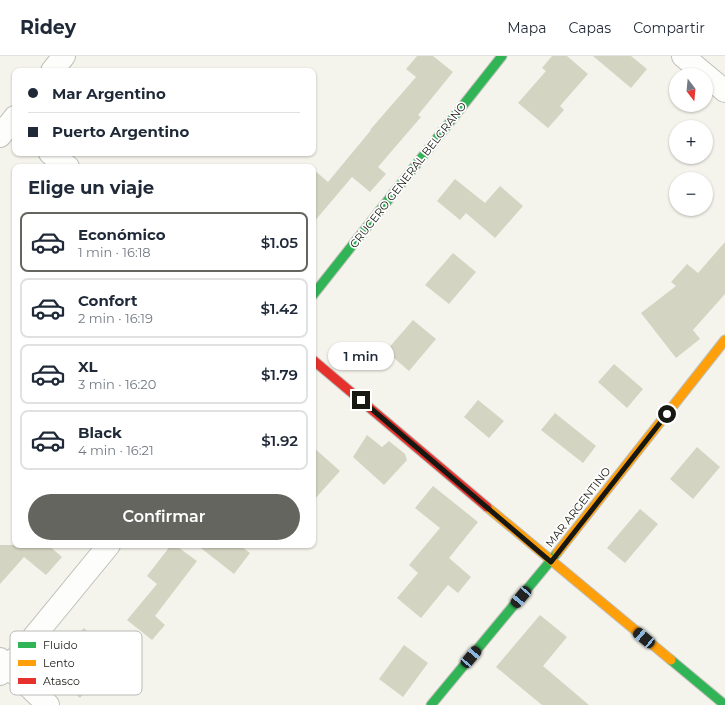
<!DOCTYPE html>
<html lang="es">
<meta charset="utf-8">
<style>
:root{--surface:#fff;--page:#f6f6f7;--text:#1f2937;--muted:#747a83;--line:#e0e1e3;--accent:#65655f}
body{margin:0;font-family:Montserrat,sans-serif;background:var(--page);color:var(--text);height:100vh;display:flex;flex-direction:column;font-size:15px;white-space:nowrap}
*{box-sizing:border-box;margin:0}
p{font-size:13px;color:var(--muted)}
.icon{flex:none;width:22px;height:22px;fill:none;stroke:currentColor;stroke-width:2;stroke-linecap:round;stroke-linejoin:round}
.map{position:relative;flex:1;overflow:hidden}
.panel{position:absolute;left:12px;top:108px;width:304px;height:384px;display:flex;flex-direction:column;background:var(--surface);border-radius:8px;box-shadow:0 1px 3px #0004}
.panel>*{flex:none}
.guide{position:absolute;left:12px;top:12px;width:304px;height:88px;border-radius:8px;box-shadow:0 1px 3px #0004;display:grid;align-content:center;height:88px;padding:0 16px;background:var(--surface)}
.needle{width:26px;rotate:164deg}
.tools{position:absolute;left:669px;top:12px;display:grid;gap:8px}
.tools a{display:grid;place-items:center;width:44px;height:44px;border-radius:50%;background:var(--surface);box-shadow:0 1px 3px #0004;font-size:20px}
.end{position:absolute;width:18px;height:18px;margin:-9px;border:5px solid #181813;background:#fff;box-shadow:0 0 0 2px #fff}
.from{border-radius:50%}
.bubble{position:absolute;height:28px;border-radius:14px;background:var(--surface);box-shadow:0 1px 3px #0004;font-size:13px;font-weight:600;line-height:28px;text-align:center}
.car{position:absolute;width:12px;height:24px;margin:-12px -6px;border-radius:5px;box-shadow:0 0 3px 1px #0007;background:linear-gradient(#222 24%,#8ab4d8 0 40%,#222 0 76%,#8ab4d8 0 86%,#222 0)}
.guide b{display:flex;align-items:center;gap:14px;height:38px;font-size:15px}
.guide b+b{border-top:1px solid var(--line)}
.guide i{width:10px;height:10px;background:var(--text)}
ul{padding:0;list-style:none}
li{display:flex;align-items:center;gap:12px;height:60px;margin:0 8px 6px;padding:0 8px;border:2px solid var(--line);border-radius:8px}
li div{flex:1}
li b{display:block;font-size:15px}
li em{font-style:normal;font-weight:600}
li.active{border-color:var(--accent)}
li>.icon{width:36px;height:36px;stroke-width:1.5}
h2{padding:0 16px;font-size:18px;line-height:48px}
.cta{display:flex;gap:8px;margin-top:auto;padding:8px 16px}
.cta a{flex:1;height:46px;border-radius:24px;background:var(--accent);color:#fff;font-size:16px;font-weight:600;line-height:46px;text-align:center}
header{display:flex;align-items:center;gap:24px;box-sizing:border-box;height:56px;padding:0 20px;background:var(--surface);border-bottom:1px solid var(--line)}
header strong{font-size:19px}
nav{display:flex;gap:22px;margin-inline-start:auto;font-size:14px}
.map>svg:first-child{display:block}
</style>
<header>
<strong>Ridey</strong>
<nav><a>Mapa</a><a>Capas</a><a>Compartir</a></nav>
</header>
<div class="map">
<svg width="725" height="649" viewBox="0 0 725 649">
<rect width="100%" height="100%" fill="#f4f4ec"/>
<!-- building -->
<path fill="#d4d4c2" d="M 417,0 L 433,0 L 453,16 L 418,59 L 421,61 L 378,111 L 386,118 L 370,136 L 352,121 L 313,167 L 313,113 L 328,126 L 371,74 L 370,74 L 416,21 L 406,13 Z
M 552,0 L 567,0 L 588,18 L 560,50 L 564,54 L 548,72 L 518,47 L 546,15 L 542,12 Z
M 593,0 L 631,0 L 647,13 L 631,32 Z
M 455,123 L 485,147 L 500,130 L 523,150 L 495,182 L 466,157 L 460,164 L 437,145 Z
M 725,186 L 725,238 L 693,274 L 700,283 L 676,302 L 641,257 L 676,230 L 671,226 L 687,208 L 698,217 Z
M 453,197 L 476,216 L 449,248 L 425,229 Z
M 413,264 L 436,283 L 409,315 L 386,295 Z
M 614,308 L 643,333 L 627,352 L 598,326 Z
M 478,344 L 504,365 L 489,382 L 464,361 Z
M 555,357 L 596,390 L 583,407 L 541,374 Z
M 367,379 L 382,391 L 389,385 L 405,398 L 407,404 L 384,429 L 353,401 Z
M 313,391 L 340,415 L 313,445 Z
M 697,391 L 720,411 L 693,443 L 670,423 Z
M 433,430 L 478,466 L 449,502 L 471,521 L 458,537 L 448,529 L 421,562 L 397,542 L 418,517 L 409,509 L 440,472 L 415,452 Z
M 640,453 L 658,468 L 625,507 L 607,492 Z
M 0,489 L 48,489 L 62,501 L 46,519 L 24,501 L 0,528 Z
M 171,489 L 175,489 L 197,505 L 155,560 L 165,569 L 152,584 L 127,564 L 157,528 L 147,520 Z
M 197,489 L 239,489 L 250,497 L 234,518 Z
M 540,559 L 567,581 L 543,610 L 589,649 L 542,649 L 496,611 Z
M 84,572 L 115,603 L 91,626 L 93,627 L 80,642 L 54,620 L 75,596 L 67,588 Z
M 404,589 L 428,607 L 403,641 L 379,623 Z"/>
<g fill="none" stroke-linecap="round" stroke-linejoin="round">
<!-- street casing -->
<g stroke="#bfbfb9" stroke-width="24">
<path id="street" d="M 683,0 L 725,35
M 52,15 L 64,0
M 0,80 L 15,61
M 50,97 L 68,111
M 0,603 L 48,649
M 0,618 L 9,611 L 109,489"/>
</g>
<!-- fast casing -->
<g stroke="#bfbfb9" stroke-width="11">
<path id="fast" d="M 313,239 L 502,0
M 671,604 L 725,649
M 431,649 L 557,497"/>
</g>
<!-- slow casing -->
<g stroke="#bfbfb9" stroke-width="11">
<path id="slow" d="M 487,451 L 671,604
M 557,497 L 725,284"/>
</g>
<!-- jam casing -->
<g stroke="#bfbfb9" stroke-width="11">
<path id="jam" d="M 313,304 L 487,451"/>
</g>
<!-- street -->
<use href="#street" stroke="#fdfdfc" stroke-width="22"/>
<!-- fast -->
<use href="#fast" stroke="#30b455" stroke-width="9"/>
<!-- slow -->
<use href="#slow" stroke="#ff9f0a" stroke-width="9"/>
<!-- jam -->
<use href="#jam" stroke="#e5322d" stroke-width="9"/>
</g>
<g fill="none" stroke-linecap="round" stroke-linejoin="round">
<!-- route -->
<path stroke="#181813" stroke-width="5" d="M 361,344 L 551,506 L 667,358"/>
</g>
<g text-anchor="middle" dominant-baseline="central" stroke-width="3.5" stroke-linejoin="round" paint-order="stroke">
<!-- street labels -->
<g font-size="11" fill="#181813" stroke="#fff">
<text transform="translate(408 119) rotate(-52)">CRUCERO GENERAL BELGRANO</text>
<text transform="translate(578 451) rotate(-52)">MAR ARGENTINO</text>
</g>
</g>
<!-- legend -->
<rect x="10" y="575" width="132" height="64" rx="6" fill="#fff" stroke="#babab8" stroke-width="1"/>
<rect x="18" y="586" width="18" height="6" fill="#30b455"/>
<rect x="18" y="604" width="18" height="6" fill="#ff9f0a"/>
<rect x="18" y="622" width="18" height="6" fill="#e5322d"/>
<g font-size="11" fill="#181813">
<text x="43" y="593">Fluido</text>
<text x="43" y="611">Lento</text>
<text x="43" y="629">Atasco</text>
</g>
</svg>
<div class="tools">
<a><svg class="needle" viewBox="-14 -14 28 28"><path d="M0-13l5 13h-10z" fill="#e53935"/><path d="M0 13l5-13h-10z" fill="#747a83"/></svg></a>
<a>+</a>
<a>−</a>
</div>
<i class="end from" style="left:667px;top:358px"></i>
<i class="end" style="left:361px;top:344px"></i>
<div class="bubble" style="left:328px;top:286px;width:66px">1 min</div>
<i class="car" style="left:521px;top:541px;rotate:220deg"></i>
<i class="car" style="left:644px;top:582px;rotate:310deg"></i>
<i class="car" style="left:471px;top:601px;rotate:40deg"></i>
<div class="guide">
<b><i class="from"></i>Mar Argentino</b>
<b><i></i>Puerto Argentino</b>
</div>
<section class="panel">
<h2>Elige un viaje</h2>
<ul>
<li class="active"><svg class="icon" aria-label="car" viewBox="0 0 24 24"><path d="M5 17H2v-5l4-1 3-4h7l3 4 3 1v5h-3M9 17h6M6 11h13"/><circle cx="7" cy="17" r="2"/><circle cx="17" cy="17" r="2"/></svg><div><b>Económico</b><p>1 min · 16:18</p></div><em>$1.05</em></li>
<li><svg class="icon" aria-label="car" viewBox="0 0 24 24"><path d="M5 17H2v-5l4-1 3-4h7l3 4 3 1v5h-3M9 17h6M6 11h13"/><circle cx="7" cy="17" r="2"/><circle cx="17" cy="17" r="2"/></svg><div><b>Confort</b><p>2 min · 16:19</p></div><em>$1.42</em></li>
<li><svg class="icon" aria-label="car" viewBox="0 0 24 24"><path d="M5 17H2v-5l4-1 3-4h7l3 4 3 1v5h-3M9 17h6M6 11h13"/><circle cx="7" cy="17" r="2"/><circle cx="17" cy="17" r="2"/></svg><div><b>XL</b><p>3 min · 16:20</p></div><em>$1.79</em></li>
<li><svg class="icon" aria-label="car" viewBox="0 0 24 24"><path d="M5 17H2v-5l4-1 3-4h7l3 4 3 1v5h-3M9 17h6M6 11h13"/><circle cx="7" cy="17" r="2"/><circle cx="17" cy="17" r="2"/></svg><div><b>Black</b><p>4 min · 16:21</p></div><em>$1.92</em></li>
</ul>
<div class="cta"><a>Confirmar</a></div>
</section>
</div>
